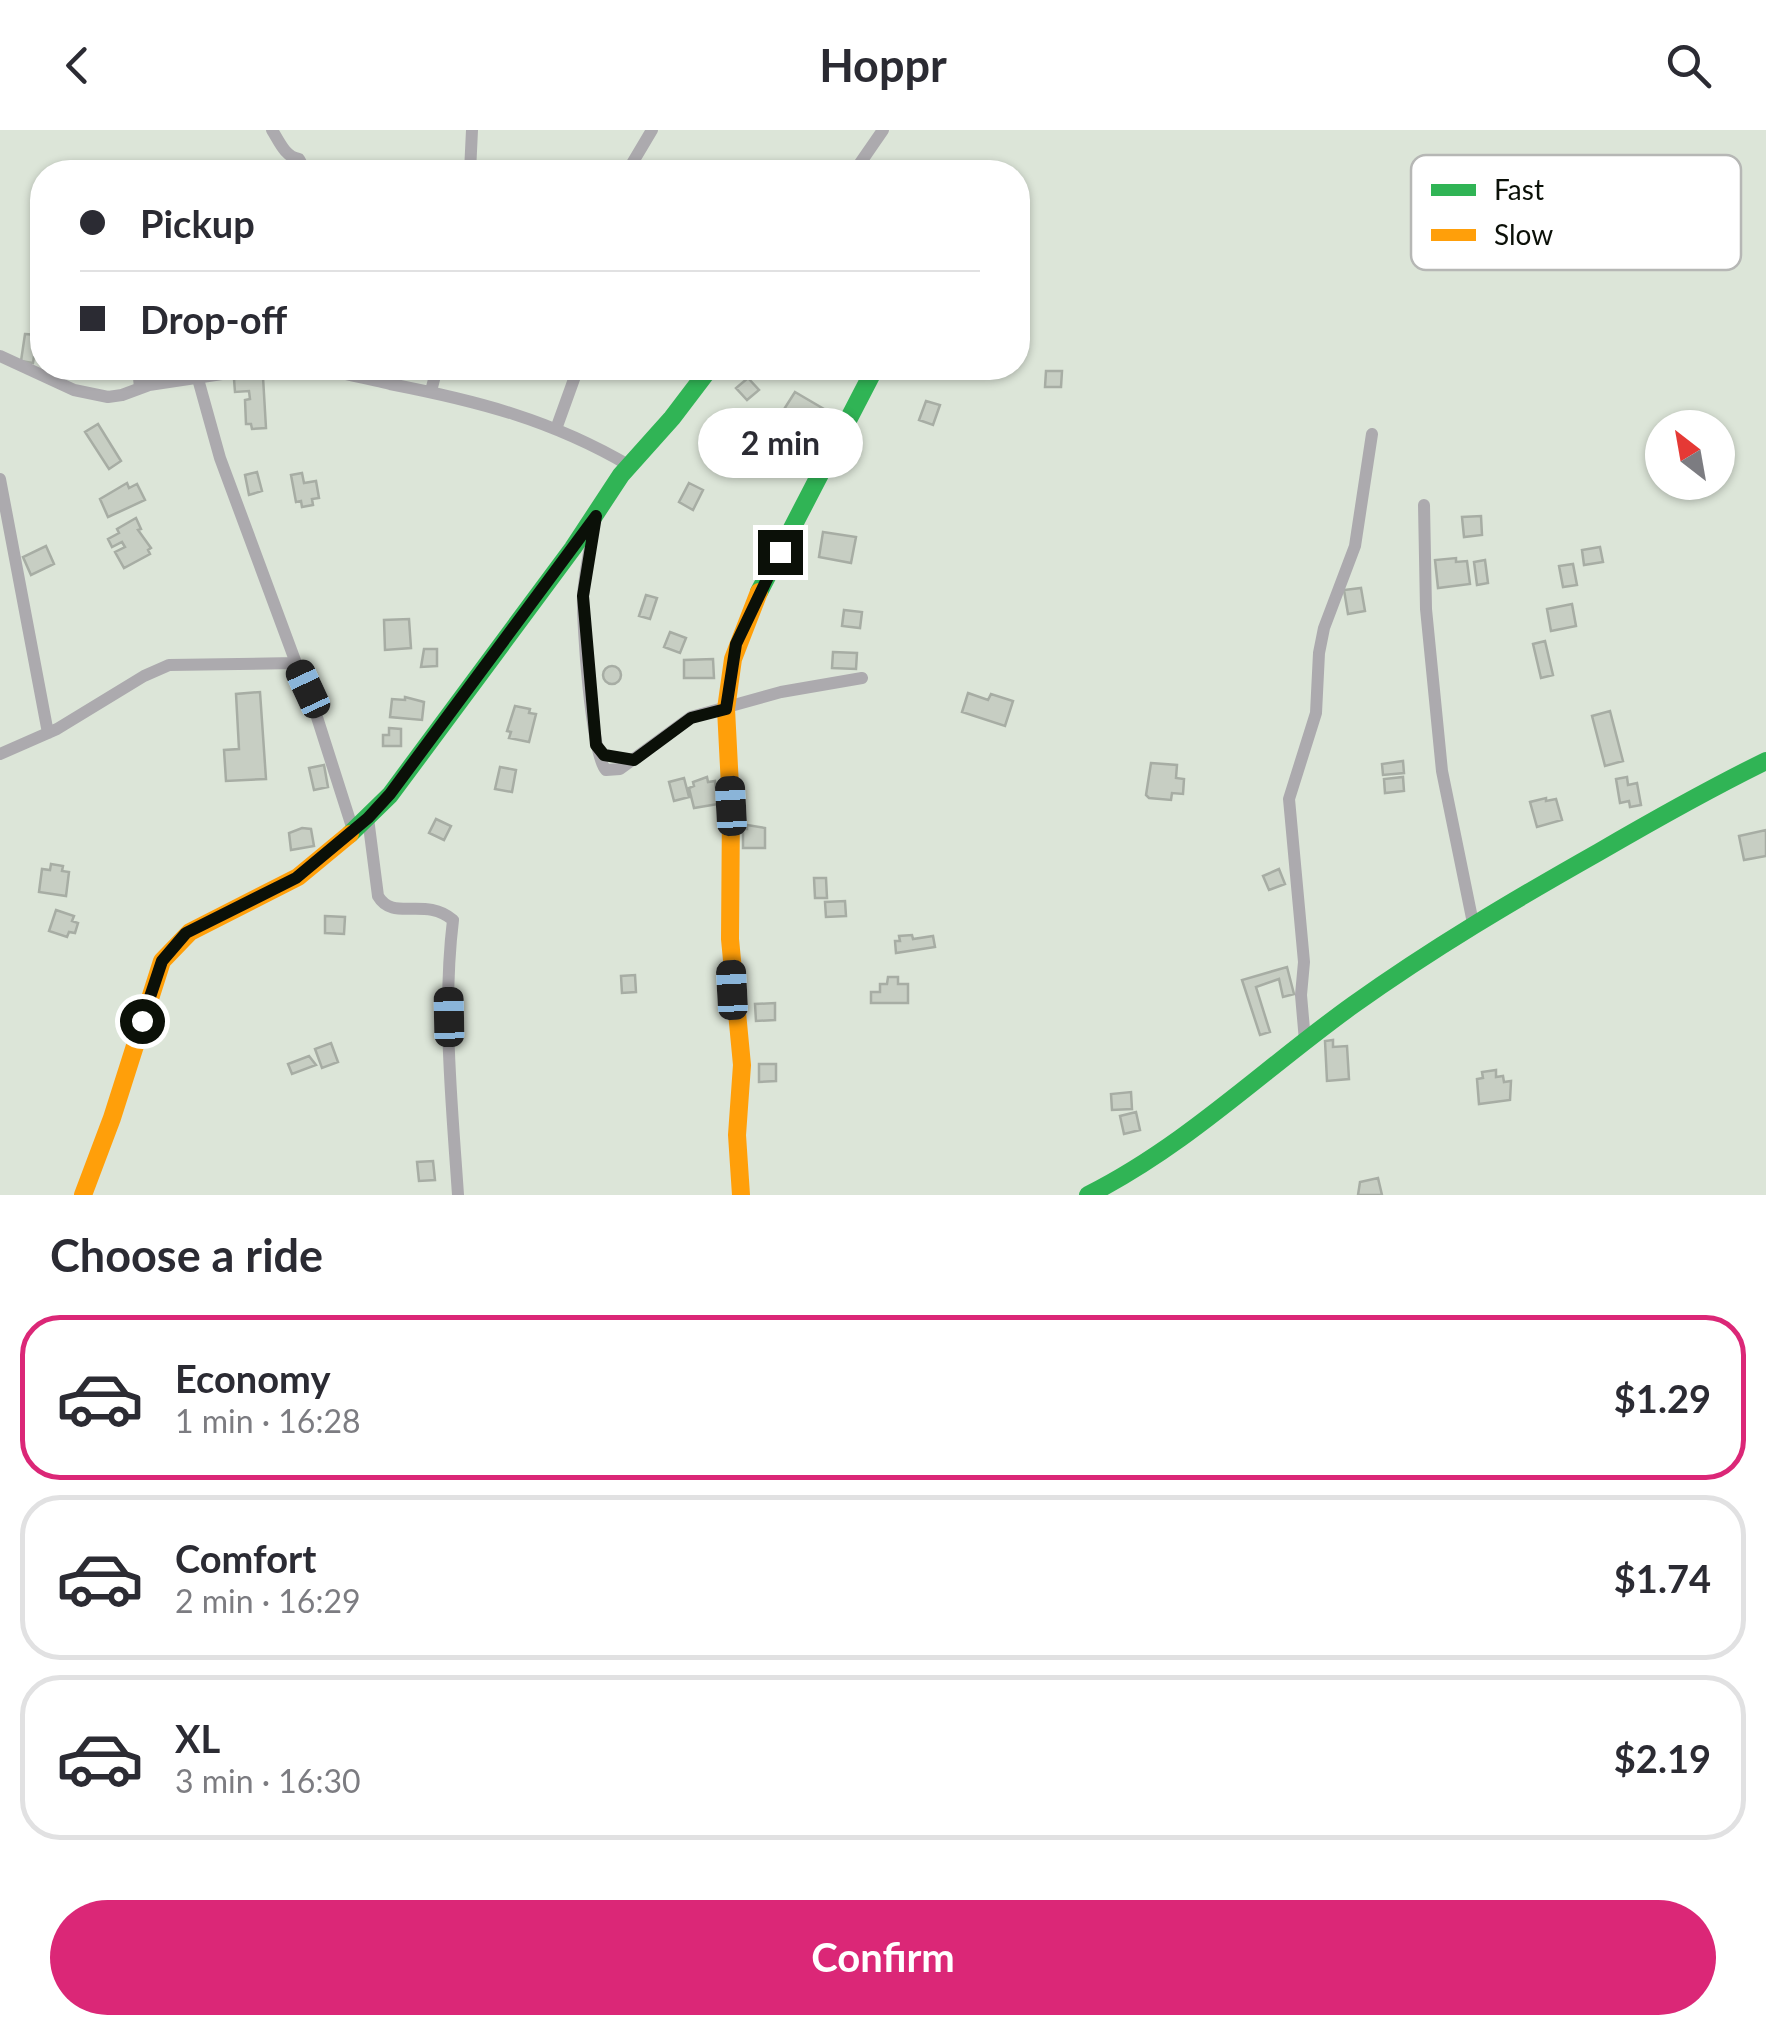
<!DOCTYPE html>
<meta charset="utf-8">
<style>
:root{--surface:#fff;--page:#f2f2f3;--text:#2b2b33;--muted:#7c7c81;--line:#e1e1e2;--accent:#db2777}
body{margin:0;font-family:Lato,sans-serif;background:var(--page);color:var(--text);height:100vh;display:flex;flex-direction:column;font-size:38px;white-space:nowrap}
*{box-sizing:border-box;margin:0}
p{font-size:32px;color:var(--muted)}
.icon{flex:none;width:55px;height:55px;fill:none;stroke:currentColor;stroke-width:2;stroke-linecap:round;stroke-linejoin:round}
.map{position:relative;height:1065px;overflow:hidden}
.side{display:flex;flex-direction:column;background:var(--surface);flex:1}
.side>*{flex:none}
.guide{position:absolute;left:30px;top:30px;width:1000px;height:220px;border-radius:40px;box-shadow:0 2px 8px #0004;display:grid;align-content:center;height:220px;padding:0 50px;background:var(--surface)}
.needle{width:65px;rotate:329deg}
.fabs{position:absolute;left:1645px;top:280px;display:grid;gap:20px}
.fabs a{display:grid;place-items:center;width:90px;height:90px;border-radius:50%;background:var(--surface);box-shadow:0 2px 8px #0004;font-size:50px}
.end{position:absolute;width:45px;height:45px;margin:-22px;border:12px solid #0b1008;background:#fff;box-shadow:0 0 0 5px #fff}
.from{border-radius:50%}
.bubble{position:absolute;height:70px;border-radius:35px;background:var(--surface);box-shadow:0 2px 8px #0004;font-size:32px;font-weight:700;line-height:70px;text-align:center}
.car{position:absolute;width:30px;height:60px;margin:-30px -15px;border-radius:12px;box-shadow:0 0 8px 2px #0007;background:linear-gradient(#222 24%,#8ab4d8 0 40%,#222 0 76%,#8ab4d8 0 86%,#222 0)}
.guide b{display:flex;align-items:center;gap:35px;height:95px;font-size:38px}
.guide b+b{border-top:2px solid var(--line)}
.guide i{width:25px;height:25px;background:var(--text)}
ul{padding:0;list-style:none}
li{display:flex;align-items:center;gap:30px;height:165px;margin:0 20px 15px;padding:0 30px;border:5px solid var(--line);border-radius:40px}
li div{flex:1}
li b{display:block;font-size:38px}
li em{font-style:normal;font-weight:700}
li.selected{border-color:var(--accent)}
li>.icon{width:90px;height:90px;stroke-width:1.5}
h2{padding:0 50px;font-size:45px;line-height:120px}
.cta{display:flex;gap:20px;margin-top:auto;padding:20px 50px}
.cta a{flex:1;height:115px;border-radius:60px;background:var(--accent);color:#fff;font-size:40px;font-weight:700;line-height:115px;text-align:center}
header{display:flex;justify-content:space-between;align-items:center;height:130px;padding:0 50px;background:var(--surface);font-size:45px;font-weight:700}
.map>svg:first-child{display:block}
</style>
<header><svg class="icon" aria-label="back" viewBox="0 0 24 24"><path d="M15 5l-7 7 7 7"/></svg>Hoppr<svg class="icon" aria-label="search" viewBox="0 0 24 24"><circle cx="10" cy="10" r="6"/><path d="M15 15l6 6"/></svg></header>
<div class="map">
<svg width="1766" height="1065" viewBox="0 0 1766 1065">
<rect width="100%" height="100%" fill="#dce5d8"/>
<!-- building -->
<path fill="#c7cec3" stroke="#a7ada4" stroke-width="2.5" d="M 25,204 L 37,205 L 33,233 L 21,231 Z
M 1046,241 L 1062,241 L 1061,257 L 1045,257 Z
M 263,247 L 266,298 L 252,299 L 251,294 L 246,294 L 245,270 L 250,269 L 249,261 L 235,262 L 234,249 Z
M 748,248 L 759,260 L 747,270 L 736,258 Z
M 795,262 L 829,282 L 818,301 L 813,299 L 805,307 L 782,292 L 785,286 L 781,284 Z
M 926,271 L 940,275 L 933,295 L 919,290 Z
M 98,294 L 121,331 L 109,339 L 85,302 Z
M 765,297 L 783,308 L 779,315 L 787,320 L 778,334 L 771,329 L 766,337 L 751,328 L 755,322 L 752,321 Z
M 257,342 L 262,361 L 249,365 L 245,345 Z
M 302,343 L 304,353 L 316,351 L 319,368 L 312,369 L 313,375 L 302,377 L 301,371 L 296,372 L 291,345 Z
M 127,353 L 129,358 L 137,354 L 145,370 L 108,387 L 100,369 Z
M 689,353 L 703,360 L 693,380 L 679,372 Z
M 1481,386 L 1482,405 L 1464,407 L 1462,387 Z
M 136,388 L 141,399 L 138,400 L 151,418 L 148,420 L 150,424 L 124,438 L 115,422 L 125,417 L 122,412 L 112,417 L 108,409 L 119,403 L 117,399 Z
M 823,402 L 856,407 L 851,433 L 819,427 Z
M 46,416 L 54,434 L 31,445 L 23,427 Z
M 1600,417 L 1603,432 L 1584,435 L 1582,420 Z
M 1456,428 L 1456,432 L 1467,431 L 1470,454 L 1438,458 L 1435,430 Z
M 1485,430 L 1488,453 L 1477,455 L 1474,432 Z
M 1573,434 L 1577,455 L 1563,457 L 1559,436 Z
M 1361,458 L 1365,481 L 1348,484 L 1344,460 Z
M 646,465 L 657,468 L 650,489 L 639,486 Z
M 1572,474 L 1576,496 L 1551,501 L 1547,479 Z
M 844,480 L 862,482 L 860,498 L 842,496 Z
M 409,489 L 411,518 L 385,520 L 384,490 Z
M 670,502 L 686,508 L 680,523 L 664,517 Z
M 1545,511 L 1553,545 L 1541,548 L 1533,514 Z
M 424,519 L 437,519 L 437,536 L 421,537 Z
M 833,522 L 857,523 L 856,539 L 832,538 Z
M 713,529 L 714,548 L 684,548 L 684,530 Z
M603 545a9 9 0 1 1 18 0a9 9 0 1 1-18 0Z
M 260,562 L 266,649 L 226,651 L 224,620 L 239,619 L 236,564 Z
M 968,563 L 988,570 L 991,564 L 1013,571 L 1005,596 L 962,582 Z
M 405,567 L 424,572 L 422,590 L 390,587 L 392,569 L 405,570 Z
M 515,576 L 530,579 L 529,583 L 536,584 L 529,612 L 509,608 L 511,602 L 507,601 Z
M 1610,581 L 1623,631 L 1605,636 L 1592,586 Z
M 389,598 L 401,599 L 401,616 L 383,616 L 383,605 L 389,605 Z
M 1403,631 L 1404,643 L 1383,645 L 1382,634 Z
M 1151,633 L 1177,635 L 1176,648 L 1184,649 L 1183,664 L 1172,663 L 1171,670 L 1149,668 L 1146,665 Z
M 324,635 L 328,657 L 314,660 L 309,638 Z
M 500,637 L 516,640 L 512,662 L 495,659 Z
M 707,647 L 708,652 L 715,651 L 718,674 L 694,678 L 689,658 L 694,656 L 693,652 Z
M 1403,647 L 1404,661 L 1385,663 L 1384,649 Z
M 1627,647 L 1628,655 L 1637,653 L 1641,675 L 1630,677 L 1629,671 L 1620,673 L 1616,649 Z
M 684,648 L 689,667 L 674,671 L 669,652 Z
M 1546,668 L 1546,671 L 1556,669 L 1562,690 L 1537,697 L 1530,672 Z
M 436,689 L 451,696 L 444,710 L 429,703 Z
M 747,695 L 765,698 L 765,718 L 743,718 L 743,699 L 747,699 Z
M 302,698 L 311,699 L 314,716 L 291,720 L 289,703 Z
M 1766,700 L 1766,726 L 1744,730 L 1739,706 Z
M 51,734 L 63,736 L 62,741 L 69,742 L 66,766 L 39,762 L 42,739 L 50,740 Z
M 1279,739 L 1285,754 L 1269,760 L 1263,746 Z
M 814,748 L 826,748 L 827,768 L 815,768 Z
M 845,771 L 846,786 L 826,787 L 825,772 Z
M 56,780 L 74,786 L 72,791 L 78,793 L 75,803 L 69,802 L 67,807 L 49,801 Z
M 325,786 L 345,787 L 344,804 L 325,803 Z
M 912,805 L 913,809 L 933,806 L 935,817 L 896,823 L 895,811 L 900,811 L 899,806 Z
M 1287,837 L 1294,864 L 1283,867 L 1279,849 L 1256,857 L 1270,902 L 1260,905 L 1242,850 Z
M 635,845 L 636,862 L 622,863 L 621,846 Z
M 888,847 L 898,847 L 898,854 L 908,854 L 908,873 L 871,873 L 871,862 L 880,862 L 880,854 L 887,854 Z
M 775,873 L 775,890 L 756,891 L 755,874 Z
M 1333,910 L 1333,917 L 1347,916 L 1349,949 L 1327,951 L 1325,911 Z
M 331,913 L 338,932 L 322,938 L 315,919 Z
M 309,926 L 316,935 L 292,944 L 288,934 Z
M 759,934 L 776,934 L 776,951 L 759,952 Z
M 1496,940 L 1496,947 L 1503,946 L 1504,952 L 1511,951 L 1510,970 L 1479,974 L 1477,949 L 1483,948 L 1482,942 Z
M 1131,962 L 1132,979 L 1112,980 L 1111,964 Z
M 1136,982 L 1140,1000 L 1124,1004 L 1120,986 Z
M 433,1031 L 435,1050 L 419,1051 L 417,1032 Z
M 1378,1048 L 1382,1065 L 1358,1065 L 1360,1052 Z"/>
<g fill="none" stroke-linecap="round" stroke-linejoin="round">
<!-- street -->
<path stroke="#acaaae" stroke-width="12" d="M 272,0 C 279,11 285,27 299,29 L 306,42
M 470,42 L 472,0
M 627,42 L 652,0
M 854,42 L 883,0
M 0,226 L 74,260 L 108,267 L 122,265 L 149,255 L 263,238
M 138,238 L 140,258
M 299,238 C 330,239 359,247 390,254 C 478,271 552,290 630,336
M 198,249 L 220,328 L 296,533
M 431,261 L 437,238
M 556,299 L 578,238
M 0,349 L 48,603
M 1424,375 L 1426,479 L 1442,641 L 1473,793
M 595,388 C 591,413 585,440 583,465 C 582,491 591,626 606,640 L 620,639 L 691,587 L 781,562 L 862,548
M 0,624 L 57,599 L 144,546 L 169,535 L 296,533 L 308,559 L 353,700
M 368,688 L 378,766 C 393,792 425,766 453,790 C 442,880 452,975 458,1065
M 1305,911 L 1301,865 L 1304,832 L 1289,669 L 1316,583 L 1319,523 L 1324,498 L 1355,416 L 1372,304"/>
<!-- fast -->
<path stroke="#30b455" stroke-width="18" d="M 759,462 L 875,238
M 350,704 L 390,665 L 573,418 L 621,345 L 672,288 L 710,238
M 1088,1065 C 1186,1016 1265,938 1353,875 C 1433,818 1514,770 1599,722 C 1654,690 1709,659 1766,631"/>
<!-- slow -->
<path stroke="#ff9f0a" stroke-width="18" d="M 83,1065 L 112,988 L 162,831 L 190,802 L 298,747 L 350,704
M 741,1065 L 737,1005 L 742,935 L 730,809 L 731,676 L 726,579 L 733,529 L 759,462"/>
</g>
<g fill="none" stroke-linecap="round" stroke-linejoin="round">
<!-- route -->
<path stroke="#0b1008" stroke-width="12" d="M 142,891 L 162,831 L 186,803 L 296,748 L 368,688 L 390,664 L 596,386 L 583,466 L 596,615 L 604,625 L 634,630 L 691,588 L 726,579 L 736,514 L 780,422"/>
</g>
<!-- legend -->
<rect x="1411" y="25" width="330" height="115" rx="15" fill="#fff" stroke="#b6b7b5" stroke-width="2.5"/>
<rect x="1431" y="54" width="45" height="12" fill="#30b455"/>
<rect x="1431" y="99" width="45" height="12" fill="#ff9f0a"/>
<g font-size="28" fill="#0b1008">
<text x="1494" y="70">Fast</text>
<text x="1494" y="115">Slow</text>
</g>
</svg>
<div class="fabs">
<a><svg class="needle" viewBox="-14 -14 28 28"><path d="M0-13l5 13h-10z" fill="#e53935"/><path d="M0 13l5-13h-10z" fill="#7c7c81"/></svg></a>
</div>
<i class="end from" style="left:142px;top:891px"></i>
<i class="end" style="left:780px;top:422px"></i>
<div class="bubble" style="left:698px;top:278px;width:165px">2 min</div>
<i class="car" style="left:308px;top:559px;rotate:335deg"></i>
<i class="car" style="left:731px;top:676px;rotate:357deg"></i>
<i class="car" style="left:732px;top:860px;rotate:357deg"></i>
<i class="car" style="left:449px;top:887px;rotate:359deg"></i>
<div class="guide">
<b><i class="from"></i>Pickup</b>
<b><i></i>Drop-off</b>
</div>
</div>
<section class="side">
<h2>Choose a ride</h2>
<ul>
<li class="selected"><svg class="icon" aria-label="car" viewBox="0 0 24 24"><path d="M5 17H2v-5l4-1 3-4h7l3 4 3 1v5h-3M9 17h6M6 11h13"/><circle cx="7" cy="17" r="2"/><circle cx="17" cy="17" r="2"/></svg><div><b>Economy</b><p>1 min · 16:28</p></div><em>$1.29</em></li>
<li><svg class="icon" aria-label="car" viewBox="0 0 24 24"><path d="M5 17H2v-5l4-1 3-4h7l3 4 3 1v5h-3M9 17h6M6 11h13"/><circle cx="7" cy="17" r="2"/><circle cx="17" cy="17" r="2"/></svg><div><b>Comfort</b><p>2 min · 16:29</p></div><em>$1.74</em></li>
<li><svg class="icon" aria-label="car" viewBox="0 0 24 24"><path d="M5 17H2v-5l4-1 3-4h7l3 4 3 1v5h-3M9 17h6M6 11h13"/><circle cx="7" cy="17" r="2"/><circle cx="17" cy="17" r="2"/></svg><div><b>XL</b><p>3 min · 16:30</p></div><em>$2.19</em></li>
</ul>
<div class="cta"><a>Confirm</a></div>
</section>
